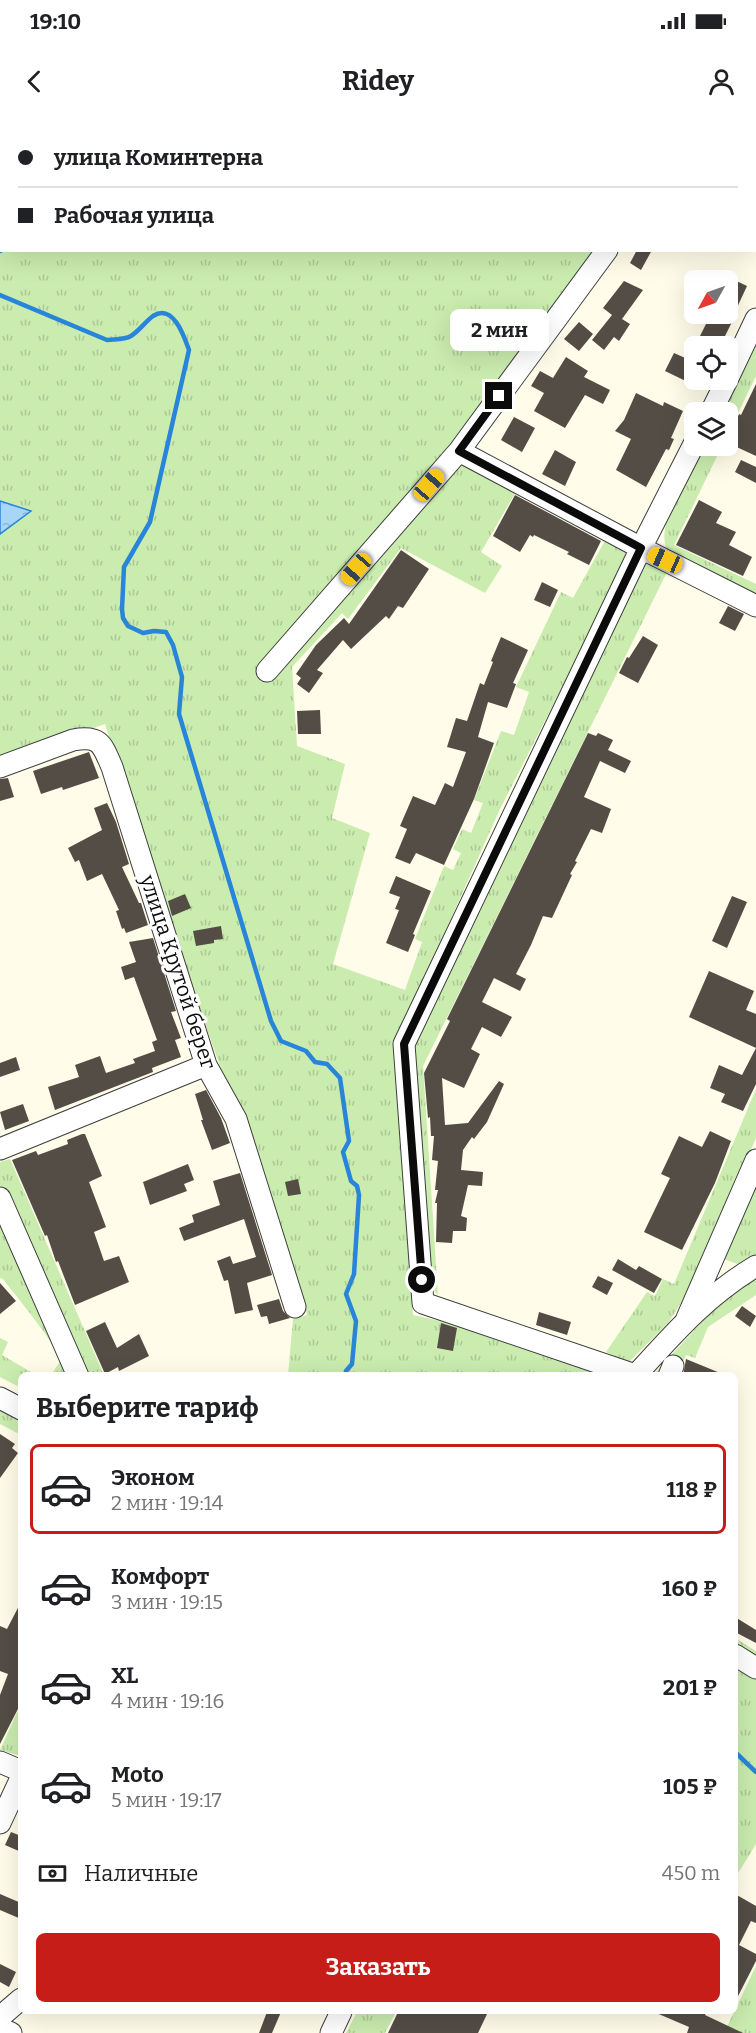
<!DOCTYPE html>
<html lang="ru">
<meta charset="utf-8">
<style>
:root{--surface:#fff;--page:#f2f2f2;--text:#202124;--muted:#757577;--line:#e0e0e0;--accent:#c61d18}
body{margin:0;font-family:Bitter,serif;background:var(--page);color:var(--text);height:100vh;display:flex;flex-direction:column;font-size:22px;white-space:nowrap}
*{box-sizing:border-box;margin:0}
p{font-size:20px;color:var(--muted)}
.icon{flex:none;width:33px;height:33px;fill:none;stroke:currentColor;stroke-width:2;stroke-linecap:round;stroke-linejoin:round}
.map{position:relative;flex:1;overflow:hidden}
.drawer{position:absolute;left:18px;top:1252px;width:720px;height:642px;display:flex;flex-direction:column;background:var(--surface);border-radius:9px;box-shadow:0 6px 24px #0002}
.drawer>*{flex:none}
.banner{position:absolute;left:0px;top:0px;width:756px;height:132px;box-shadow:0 6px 24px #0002;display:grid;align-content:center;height:132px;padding:0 18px;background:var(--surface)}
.needle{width:39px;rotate:230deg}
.controls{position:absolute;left:684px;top:150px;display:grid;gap:12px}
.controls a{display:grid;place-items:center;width:54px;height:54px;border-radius:9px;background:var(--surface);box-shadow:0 6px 24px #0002;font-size:30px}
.end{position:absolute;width:27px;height:27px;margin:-14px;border:8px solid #0b0b0b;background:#fff;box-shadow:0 0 0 3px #fff}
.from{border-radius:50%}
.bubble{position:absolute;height:42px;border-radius:9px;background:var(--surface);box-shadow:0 6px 24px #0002;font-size:20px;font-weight:700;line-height:42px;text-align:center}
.car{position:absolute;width:18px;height:36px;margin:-18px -9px;border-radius:8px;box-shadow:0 0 4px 2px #0007;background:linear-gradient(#f5c518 24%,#345 0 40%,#f5c518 0 76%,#345 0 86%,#f5c518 0)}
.banner b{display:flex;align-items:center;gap:21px;height:57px;font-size:22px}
.banner b+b{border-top:2px solid var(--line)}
.banner i{width:15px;height:15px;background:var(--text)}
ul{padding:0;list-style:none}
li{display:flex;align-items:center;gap:18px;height:90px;margin:0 12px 9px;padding:0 6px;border:3px solid transparent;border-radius:9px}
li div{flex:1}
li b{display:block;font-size:22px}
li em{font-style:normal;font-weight:700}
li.on{border-color:var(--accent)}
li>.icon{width:54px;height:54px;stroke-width:1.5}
h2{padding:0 18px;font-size:27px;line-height:72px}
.pay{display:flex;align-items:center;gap:15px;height:66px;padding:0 18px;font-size:22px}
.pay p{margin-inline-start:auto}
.button{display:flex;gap:12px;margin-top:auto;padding:12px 18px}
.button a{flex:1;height:69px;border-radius:9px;background:var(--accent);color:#fff;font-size:24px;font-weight:700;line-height:69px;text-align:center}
.status{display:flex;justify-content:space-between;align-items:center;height:42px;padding:0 30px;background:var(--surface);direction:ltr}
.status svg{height:16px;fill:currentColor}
header{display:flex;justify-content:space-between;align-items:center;height:78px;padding:0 18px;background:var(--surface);font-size:27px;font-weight:700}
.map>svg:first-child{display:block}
</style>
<div class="status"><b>19:10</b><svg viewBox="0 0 49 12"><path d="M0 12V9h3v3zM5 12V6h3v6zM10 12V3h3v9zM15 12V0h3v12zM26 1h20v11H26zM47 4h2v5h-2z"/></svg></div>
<header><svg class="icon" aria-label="back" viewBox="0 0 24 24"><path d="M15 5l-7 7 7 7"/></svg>Ridey<svg class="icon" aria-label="person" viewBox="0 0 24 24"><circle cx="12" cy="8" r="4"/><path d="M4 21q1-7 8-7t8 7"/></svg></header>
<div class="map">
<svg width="756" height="1913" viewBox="0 0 756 1913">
<defs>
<pattern id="grass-tufts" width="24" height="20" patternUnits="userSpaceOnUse" patternTransform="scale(1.5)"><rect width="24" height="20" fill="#caecaf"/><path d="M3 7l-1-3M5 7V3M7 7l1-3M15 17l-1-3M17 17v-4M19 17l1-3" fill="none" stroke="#acc995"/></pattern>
<pattern id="water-ripples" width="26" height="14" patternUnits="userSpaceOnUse" patternTransform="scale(1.5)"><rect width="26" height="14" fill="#a8d6fb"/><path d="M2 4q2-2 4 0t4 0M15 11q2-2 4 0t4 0" fill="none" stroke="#8fb6d6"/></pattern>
</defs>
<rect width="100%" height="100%" fill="#fffce9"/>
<!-- grass -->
<path fill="url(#grass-tufts)" d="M 0,0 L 282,1 L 2,2 L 2,130 L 597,131 L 464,312 L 260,546 L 274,559 L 463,339 L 517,370 L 481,432 L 502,446 L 485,473 L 401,428 L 348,499 L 342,493 L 292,547 L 297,626 L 345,644 L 332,698 L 370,713 L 333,844 L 405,870 L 422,822 L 415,819 L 444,746 L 453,750 L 461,733 L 453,729 L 462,709 L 471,713 L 483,683 L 474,680 L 501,611 L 514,615 L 529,572 L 516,567 L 561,472 L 573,478 L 607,417 L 632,430 L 500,689 L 432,841 L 399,943 L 413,1195 L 494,1213 L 607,1255 L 288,1255 L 293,1199 L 307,1195 L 251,1016 L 221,949 L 154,760 L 105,604 L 0,640 L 0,414 L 30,391 L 0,381 Z
M 756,222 L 756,256 L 728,314 L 728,292 L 721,292 Z
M 705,326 L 722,326 L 674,425 L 756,464 L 756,479 L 668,433 C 663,422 664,414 666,403 Z
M 644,440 L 670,446 L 423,946 L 438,1175 L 433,1170 L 414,961 L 414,926 Z
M 756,969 L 756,1018 L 687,1174 L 668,1203 L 628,1243 L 606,1232 L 647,1172 L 655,1176 L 663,1159 L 674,1164 Z
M 10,1039 L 104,1255 L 82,1255 L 0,1066 L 0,1042 Z
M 756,1061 L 756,1135 L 741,1145 L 723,1139 Z
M 0,1093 L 74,1255 L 51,1255 L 61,1240 C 46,1211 23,1185 3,1159 L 0,1158 Z
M 756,1157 L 756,1175 L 708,1207 L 695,1238 L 686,1235 L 677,1255 L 652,1256 L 712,1191 Z
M 0,1218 L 8,1222 L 2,1235 L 36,1255 L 21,1256 L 21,1268 L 0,1257 Z
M 0,1283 L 21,1296 L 21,1315 L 0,1304 Z
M 735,1518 L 756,1531 L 756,1724 L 735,1758 Z
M 21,1584 L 21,1636 L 0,1630 Z
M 756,1846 L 756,1913 L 724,1913 Z
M 357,1892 L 396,1892 L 385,1913 L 346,1913 Z"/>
<!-- water -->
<path fill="url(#water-ripples)" stroke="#2985d9" stroke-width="1.5" d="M 280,0 L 559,0 L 282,2 Z
M 0,381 L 31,391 L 0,414 Z"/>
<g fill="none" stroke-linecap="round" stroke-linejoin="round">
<!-- stream -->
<path stroke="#2985d9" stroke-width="4.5" d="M 79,2 L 80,0
M 0,131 L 2,130
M 0,175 L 107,220 C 115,219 124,220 131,216 C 139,211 145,202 153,196 C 173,183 184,216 189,230 L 150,402 L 124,447 L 122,489 L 123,498 L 128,506 L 143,513 L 154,511 L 166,512 L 173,525 L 182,557 L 179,594 L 271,901 L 281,921 L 306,931 L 315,942 L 327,944 L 340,958 L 349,1021 L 343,1032 L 351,1061 L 357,1066 L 359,1075 L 354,1154 L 346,1174 L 356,1201 L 352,1244 L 346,1251 L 345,1256
M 735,1632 L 756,1652"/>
</g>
<!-- building -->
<path fill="#544d46" d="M 637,130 L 652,130 L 641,150 L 630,143 Z
M 728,157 L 747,166 L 734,194 L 736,194 L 720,226 L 695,226 L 711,194 L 728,194 Z
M 624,161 L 643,170 L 622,199 L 630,204 L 619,221 L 614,217 L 604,230 L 592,220 L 612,195 L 603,188 Z
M 579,202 L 593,214 L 579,231 L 564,219 Z
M 674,233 L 694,242 L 694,265 L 665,251 Z
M 566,237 L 588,251 L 584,257 L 610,270 L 603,284 L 585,275 L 565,308 L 534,291 L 544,273 L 531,266 L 540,251 L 553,258 Z
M 756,264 L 756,336 L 728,323 L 739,294 L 741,295 Z
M 636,273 L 663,286 L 664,282 L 683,291 L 671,318 L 674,319 L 669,330 L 666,329 L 646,367 L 616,350 L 631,319 L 615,311 L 624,300 Z
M 514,297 L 535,308 L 522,332 L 501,320 Z
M 555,330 L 576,342 L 565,366 L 542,354 Z
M 741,340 L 756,347 L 756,363 L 735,352 Z
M 515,375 L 601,421 L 589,445 L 567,434 L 569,432 L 534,415 L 533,417 L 530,415 L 520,432 L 493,416 Z
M 699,380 L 722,392 L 716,403 L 736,412 L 729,425 L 752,437 L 743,456 L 676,425 Z
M 401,430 L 429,449 L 403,488 L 398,486 L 389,499 L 386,496 L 351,529 L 343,520 L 317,550 L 323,553 L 309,573 L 297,564 L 301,558 L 296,554 L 316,525 L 344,498 L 349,504 Z
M 542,462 L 558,470 L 550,487 L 534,480 Z
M 728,486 L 744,494 L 735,511 L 719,503 Z
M 643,516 L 658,525 L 638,563 L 619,553 L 627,537 L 629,538 Z
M 501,517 L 528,530 L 513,563 L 516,564 L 507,588 L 488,582 L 478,617 L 494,623 L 474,679 L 444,745 L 416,733 L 410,744 L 395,738 L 407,709 L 400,706 L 413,676 L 435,685 L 445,663 L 453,667 L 466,632 L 447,627 L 456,598 L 467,601 L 480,563 L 484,565 L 493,542 L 491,541 Z
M 320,590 L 321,614 L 298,614 L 297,591 Z
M 588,613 L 596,616 L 598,613 L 613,620 L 608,630 L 631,641 L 625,653 L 600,641 L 584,677 L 611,689 L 602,713 L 591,709 L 575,741 L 577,742 L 570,754 L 572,755 L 552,798 L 543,796 L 531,825 L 516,854 L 526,859 L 520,871 L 494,858 L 482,882 L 512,897 L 501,917 L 482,907 L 471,929 L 480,934 L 464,968 L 442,958 L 445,1005 L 468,1003 L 499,961 L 504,964 L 487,1002 L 474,1019 L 472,1017 L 463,1030 L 461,1050 L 483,1052 L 482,1066 L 468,1065 L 461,1096 L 467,1098 L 466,1111 L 453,1111 L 452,1123 L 436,1122 L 437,1083 L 435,1083 L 438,1070 L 435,1070 L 438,1041 L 432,1040 L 434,1016 L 431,1016 L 430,997 L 428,998 L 424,953 L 450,901 L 447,899 Z
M 89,632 L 99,658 L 63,670 L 62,667 L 41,674 L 33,651 Z
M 8,658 L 14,677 L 0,681 L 0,659 Z
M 107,683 L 116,702 L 129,744 L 122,747 L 139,783 L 141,783 L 148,805 L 126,813 L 124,808 L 122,809 L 116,791 L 119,790 L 102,754 L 87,761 L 79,740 L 75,742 L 68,728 L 102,710 L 94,688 Z
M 396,756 L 431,771 L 413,814 L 415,815 L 408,832 L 386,823 L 399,790 L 395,789 L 400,777 L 389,773 Z
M 185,774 L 191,788 L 172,796 L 168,781 Z
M 732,776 L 747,782 L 727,828 L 712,821 Z
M 221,806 L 223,819 L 214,820 L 214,823 L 196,826 L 193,811 Z
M 153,818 L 176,891 L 171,892 L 181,918 L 175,920 L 181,937 L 152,948 L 153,952 L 55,990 L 48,967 L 79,957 L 75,945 L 100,936 L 106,953 L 135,943 L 133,939 L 155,931 L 152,922 L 157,920 L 134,857 L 125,860 L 121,847 L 136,842 L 129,822 Z
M 709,851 L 754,871 L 746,890 L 756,894 L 756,964 L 743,991 L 721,982 L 725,974 L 710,968 L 719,945 L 742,955 L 756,928 L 689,897 Z
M 16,937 L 20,950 L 0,957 L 0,943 Z
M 206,970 L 221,998 L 230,1023 L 212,1030 L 201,1000 L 203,1000 L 195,974 Z
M 23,984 L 29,1001 L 5,1010 L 0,992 Z
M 710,1011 L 731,1021 L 715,1063 L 682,1130 L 644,1112 L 670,1058 L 661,1054 L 679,1016 L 702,1027 Z
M 82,1014 L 85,1014 L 102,1056 L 89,1062 L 106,1107 L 94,1112 L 104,1141 L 119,1136 L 129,1162 L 75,1185 L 58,1141 L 56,1142 L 47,1115 L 45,1116 L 12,1040 L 36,1031 L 38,1035 L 68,1024 L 67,1020 Z
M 188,1044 L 194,1060 L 184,1064 L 187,1071 L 150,1085 L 143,1062 Z
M 240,1053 L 272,1155 L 247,1163 L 253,1190 L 235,1194 L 228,1160 L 224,1161 L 217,1141 L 230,1136 L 233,1144 L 256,1137 L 244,1099 L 184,1121 L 179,1108 L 194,1102 L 192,1095 L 220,1085 L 213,1061 Z
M 298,1059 L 301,1074 L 288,1076 L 285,1062 Z
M 618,1139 L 636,1150 L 639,1146 L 662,1159 L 654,1173 L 612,1150 Z
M 598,1156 L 613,1163 L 607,1175 L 592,1167 Z
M 0,1163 L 16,1181 L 0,1194 Z
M 279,1179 L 283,1191 L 290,1198 L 269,1204 L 267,1196 L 261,1197 L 257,1185 Z
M 742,1186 L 756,1196 L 750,1207 L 735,1196 Z
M 539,1192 L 571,1202 L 567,1215 L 536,1205 Z
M 105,1202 L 117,1228 L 139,1214 L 149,1236 L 119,1251 L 118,1247 L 105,1254 L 86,1211 Z
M 441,1203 L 457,1208 L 453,1231 L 437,1228 Z
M 686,1239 L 725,1255 L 725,1256 L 683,1256 Z
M 0,1314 L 15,1324 L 12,1328 L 18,1333 L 0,1358 Z
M 21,1482 L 21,1583 L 0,1624 L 0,1575 L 8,1554 L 0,1551 L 0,1506 L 7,1509 Z
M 735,1497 L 756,1510 L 756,1523 L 735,1512 Z
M 11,1712 L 21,1716 L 21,1732 L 5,1725 Z
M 0,1774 L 21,1783 L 21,1799 L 0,1790 Z
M 735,1774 L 756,1786 L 756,1803 L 751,1801 L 739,1825 L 756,1834 L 756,1841 L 735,1882 Z
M 0,1844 L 16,1852 L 9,1867 L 0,1862 Z
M 267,1892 L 281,1892 L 272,1913 L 259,1913 Z
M 398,1892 L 488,1892 L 478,1913 L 388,1913 Z
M 654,1892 L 706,1892 L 705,1895 L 743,1913 L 687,1913 L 689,1907 Z"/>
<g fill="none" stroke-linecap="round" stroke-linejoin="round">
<!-- minor casing -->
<g stroke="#3e3e3e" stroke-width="23">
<path id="minor" d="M 692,2 L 693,0
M 728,258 L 756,199
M 711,292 L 727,260
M 459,331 L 641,428 L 756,486
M 267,551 L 459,331 L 607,130
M 0,647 L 73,620 C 100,615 102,624 112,647 L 206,945 L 236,999 L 295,1187
M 0,1029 L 206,945
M 0,1078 L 78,1256
M 687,1198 L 756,1040
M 635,1255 L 423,1183 L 404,924 L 641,428 L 694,324
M 635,1256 C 674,1213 706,1176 756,1146
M 669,1256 L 673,1246
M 0,1278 L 21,1289
M 735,1535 L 756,1548
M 0,1642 L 21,1651
M 0,1703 L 21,1658
M 0,1897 L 21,1879
M 0,1908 L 11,1913
M 331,1913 L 341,1892"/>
</g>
<!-- minor -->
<use href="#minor" stroke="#fff" stroke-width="21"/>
</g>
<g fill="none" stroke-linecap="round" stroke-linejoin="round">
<!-- route -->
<path stroke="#0b0b0b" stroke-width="8" d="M 422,1160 L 404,924 L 641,428 L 459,331 L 499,276"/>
</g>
<g text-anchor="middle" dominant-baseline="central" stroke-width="6" stroke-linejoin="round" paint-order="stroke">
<!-- street labels -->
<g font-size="21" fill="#0b0b0b" stroke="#fff">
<text transform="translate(178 852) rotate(72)">улица Крутой берег</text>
</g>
</g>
</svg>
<div class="controls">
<a><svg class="needle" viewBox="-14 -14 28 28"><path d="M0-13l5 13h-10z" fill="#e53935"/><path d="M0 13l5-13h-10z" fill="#757577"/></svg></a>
<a><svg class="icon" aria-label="locate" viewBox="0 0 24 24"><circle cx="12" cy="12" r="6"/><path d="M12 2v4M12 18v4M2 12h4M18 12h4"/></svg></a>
<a><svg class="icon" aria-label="layers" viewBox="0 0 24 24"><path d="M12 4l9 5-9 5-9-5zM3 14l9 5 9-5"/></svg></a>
</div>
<i class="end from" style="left:422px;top:1160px"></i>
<i class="end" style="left:499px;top:276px"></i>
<div class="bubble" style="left:450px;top:189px;width:99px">2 мин</div>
<i class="car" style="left:429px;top:365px;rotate:41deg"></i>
<i class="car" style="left:665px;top:440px;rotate:294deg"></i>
<i class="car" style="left:356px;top:449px;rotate:221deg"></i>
<div class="banner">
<b><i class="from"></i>улица Коминтерна</b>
<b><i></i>Рабочая улица</b>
</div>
<section class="drawer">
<h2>Выберите тариф</h2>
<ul>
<li class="on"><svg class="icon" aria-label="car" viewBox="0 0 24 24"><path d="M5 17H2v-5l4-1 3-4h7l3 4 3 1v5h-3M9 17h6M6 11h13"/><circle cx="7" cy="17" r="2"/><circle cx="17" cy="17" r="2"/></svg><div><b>Эконом</b><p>2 мин · 19:14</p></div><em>118 ₽</em></li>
<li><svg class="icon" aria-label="car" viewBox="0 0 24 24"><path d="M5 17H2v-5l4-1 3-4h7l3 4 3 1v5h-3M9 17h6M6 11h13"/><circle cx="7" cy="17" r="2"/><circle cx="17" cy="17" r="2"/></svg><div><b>Комфорт</b><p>3 мин · 19:15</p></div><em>160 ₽</em></li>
<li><svg class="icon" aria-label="car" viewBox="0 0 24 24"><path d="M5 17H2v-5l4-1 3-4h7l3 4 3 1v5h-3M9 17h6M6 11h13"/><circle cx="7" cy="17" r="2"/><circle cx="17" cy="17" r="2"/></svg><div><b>XL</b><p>4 мин · 19:16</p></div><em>201 ₽</em></li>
<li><svg class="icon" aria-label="car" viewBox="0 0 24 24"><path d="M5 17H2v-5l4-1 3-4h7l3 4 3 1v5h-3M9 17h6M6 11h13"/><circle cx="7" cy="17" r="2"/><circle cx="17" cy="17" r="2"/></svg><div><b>Moto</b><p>5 мин · 19:17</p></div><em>105 ₽</em></li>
</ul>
<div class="pay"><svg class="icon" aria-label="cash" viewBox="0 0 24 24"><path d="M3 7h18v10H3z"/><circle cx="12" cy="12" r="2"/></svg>Наличные<p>450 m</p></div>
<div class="button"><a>Заказать</a></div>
</section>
</div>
